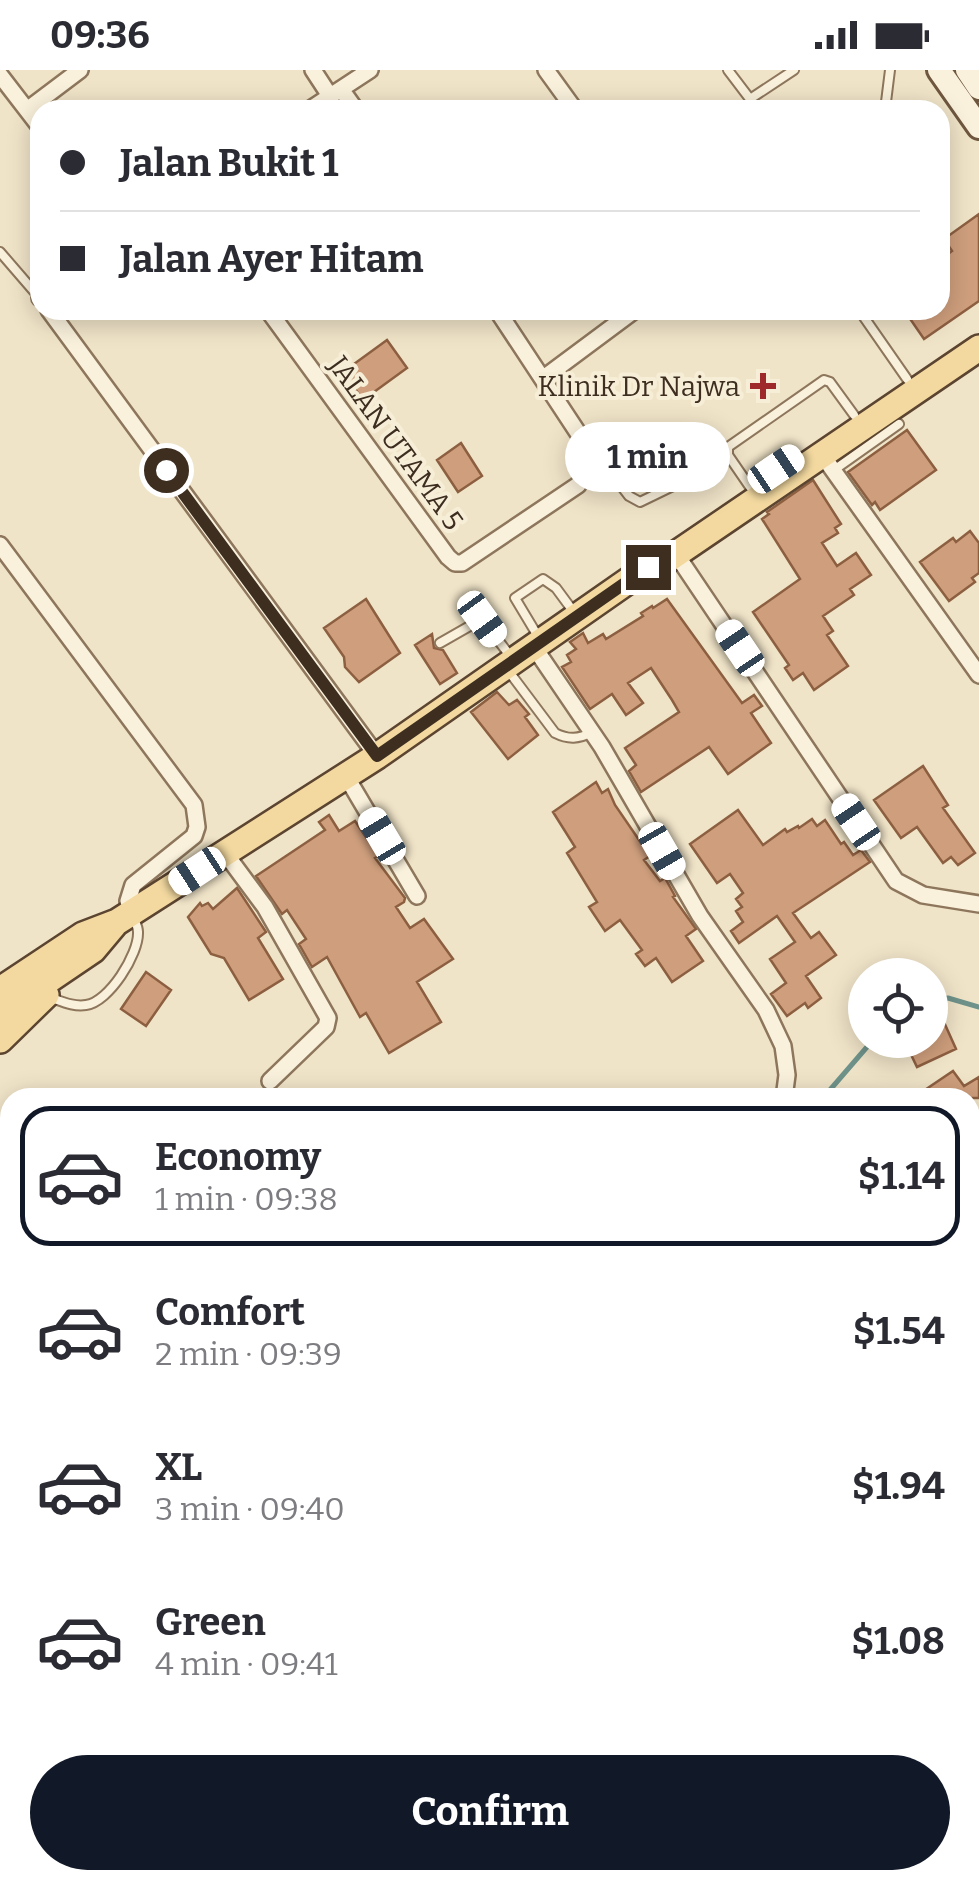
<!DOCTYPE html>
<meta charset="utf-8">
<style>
:root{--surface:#fff;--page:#f2f2f3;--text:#2b2b33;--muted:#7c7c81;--line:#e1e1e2;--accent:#111827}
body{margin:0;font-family:Bitter,serif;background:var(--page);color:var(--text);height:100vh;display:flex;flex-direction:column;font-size:38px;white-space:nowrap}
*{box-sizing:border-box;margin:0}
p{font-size:32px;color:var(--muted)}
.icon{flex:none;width:55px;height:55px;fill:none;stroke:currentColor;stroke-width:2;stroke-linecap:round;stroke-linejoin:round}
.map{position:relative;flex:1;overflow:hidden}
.details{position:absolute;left:0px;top:1018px;width:980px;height:802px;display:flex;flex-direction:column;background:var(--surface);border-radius:30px 30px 0 0;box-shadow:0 5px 25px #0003}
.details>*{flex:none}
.hud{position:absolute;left:30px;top:30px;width:920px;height:220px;border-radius:30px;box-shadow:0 5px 25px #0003;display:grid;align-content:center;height:220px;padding:0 30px;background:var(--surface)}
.buttons{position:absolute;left:848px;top:888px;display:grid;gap:20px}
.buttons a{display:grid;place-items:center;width:100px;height:100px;border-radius:50%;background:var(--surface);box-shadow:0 5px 25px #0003;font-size:50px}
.end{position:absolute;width:45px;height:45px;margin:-22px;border:12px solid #3d2e20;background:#fff;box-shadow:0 0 0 5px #fff}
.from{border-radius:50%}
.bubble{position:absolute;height:70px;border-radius:35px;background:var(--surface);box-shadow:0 5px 25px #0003;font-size:32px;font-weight:700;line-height:70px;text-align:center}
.car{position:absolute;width:30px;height:60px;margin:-30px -15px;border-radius:12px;box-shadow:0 0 8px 2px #0007;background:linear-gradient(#fff 24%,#345 0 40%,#fff 0 76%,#345 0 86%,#fff 0)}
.hud b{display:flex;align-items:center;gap:35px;height:95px;font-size:38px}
.hud b+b{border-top:2px solid var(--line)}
.hud i{width:25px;height:25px;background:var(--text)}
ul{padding:18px 0 0;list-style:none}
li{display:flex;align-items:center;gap:30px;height:140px;margin:0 20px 15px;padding:0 10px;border:5px solid transparent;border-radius:30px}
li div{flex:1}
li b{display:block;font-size:38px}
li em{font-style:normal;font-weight:700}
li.current{border-color:var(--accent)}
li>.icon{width:90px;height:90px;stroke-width:1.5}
.cta{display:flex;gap:20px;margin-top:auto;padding:20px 30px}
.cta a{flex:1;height:115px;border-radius:60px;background:var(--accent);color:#fff;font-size:40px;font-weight:700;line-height:115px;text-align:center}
.status{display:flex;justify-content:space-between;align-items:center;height:70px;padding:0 50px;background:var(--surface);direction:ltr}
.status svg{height:28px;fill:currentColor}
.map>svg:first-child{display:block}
</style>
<div class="status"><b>09:36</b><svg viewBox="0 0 49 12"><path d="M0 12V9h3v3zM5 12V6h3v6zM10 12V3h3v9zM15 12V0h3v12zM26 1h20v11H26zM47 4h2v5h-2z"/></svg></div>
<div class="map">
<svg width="979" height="1818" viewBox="0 0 979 1818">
<rect width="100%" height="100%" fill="#f0e4c8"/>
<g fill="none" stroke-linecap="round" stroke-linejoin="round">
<!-- stream -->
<path stroke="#6f938a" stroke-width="5" d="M 930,930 L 948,928 L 979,937
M 823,1028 L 873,970
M 0,1112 L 10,1110"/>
</g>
<!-- building -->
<path fill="#cf9f7d" stroke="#8d5f41" stroke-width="2.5" d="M 979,144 L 979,231 L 924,269 L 904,240 L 940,240 L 940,190 L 952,181 L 944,169 Z
M 387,270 L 407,298 L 363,330 L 343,302 Z
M 907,360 L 936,400 L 880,440 L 875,432 L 872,435 L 848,402 Z
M 461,373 L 482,406 L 458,422 L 437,390 Z
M 813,410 L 841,454 L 835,458 L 838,463 L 822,473 L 837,496 L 856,483 L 871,505 L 850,519 L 854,525 L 823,546 L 833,561 L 827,565 L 848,596 L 814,620 L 803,603 L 793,610 L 785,598 L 789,595 L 753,542 L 800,509 L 762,449 L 769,444 L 767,442 Z
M 970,461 L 979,473 L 979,503 L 972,508 L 975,512 L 949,531 L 920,492 L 953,468 L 956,472 Z
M 366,529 L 400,583 L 359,612 L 345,597 L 344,587 L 324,558 Z
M 667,529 L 742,633 L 754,625 L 762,636 L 751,643 L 771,673 L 728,704 L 709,677 L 641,722 L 629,701 L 636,695 L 625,678 L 679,642 L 672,630 L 651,598 L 628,613 L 643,633 L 626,645 L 612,624 L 590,639 L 562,597 L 571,592 L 567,585 L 576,579 L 570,572 L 583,563 L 588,573 L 603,564 L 606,569 L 643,546 L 641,543 L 652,536 L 653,538 Z
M 432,564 L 434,578 L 443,580 L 457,603 L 440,614 L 415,575 Z
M 497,622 L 509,635 L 517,630 L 529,644 L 525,647 L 538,665 L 508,689 L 471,642 Z
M 923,696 L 948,735 L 943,738 L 975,783 L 958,795 L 951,787 L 943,793 L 917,757 L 901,768 L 874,730 Z
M 596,712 L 602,723 L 608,719 L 615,735 L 650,786 L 644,790 L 660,811 L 665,808 L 675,826 L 673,827 L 696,859 L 686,866 L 703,891 L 672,912 L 656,888 L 645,896 L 636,884 L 642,880 L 620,850 L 605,861 L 589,837 L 597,832 L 567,783 L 575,777 L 553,742 Z
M 738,740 L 763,775 L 785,759 L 787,762 L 798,756 L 799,758 L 812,749 L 817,756 L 825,750 L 841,774 L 844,772 L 853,785 L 861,780 L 870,792 L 793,843 L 811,868 L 819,862 L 836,885 L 806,906 L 821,928 L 808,938 L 805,933 L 787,946 L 771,924 L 786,913 L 770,889 L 795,872 L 777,846 L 739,873 L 731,861 L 743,852 L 736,841 L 742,837 L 736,829 L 743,823 L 730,804 L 717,813 L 690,774 Z
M 329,745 L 339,761 L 355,751 L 379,786 L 375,788 L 405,828 L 404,832 L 396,837 L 410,858 L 424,849 L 453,889 L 417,912 L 441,952 L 389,983 L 366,943 L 360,947 L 327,887 L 312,897 L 299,874 L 306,869 L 287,840 L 282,844 L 256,806 L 325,760 L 319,752 Z
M 237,818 L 266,862 L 258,868 L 283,909 L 249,930 L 224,888 L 211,884 L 188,847 L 200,833 L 202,836 L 208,833 L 213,839 Z
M 146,902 L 171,920 L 146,956 L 121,939 Z
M 930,921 L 956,979 L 917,997 L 904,970 L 930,970 Z
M 953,1001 L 964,1016 L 979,1007 L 979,1028 L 913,1028 Z"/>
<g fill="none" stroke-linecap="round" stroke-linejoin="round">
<!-- lane casing -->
<g stroke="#8d765c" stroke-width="12">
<path id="lane" d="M 728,0 L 750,29 L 794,0
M 885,40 L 890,0
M 0,182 L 38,226
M 859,240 L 907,309
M 589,396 L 609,400 L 629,426 L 640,432 L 675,415
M 834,400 L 899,354
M 750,417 L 728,385 L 728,377 L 824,310 L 830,312 L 854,345
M 539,568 L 515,528 L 543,509 L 556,518 L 573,541
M 440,573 L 482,549 L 511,587
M 507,599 L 555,663 C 569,670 578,669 593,662
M 48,927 C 61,931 73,937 86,935 C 109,932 139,884 138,862 C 138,856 135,852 133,847
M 0,1071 L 10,1069
M 0,1150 L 10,1148
M 970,1237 L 979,1249
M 406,1810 L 411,1818
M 591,1810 L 598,1818
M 433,1818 L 445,1810"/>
</g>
<!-- street casing -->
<g stroke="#8d765c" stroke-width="20">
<path id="street" d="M 313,0 L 330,26
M 546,0 L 575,40
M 0,5 L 40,57
M 341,19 L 356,40
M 27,40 L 80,0
M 309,40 L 370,0
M 40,225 L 40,228
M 49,240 L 377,686
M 268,240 L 448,487 L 455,493 L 462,493 L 578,415 L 589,396 L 586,375 L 497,240
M 545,307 L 635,240
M 823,386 L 979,605
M 0,475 L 194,735 L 197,757 L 194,766 L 133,815 L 128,831 L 132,842
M 676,484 L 896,811 L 923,825 L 979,834
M 534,577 L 602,677 L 700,846 L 766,940 L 783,976 L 787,1005 L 784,1028
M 346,706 L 417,826
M 225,783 L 265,837 L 328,948 L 326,957 L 270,1011
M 970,1388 L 979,1382
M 0,1548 L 10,1563
M 516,1810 L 522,1818"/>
</g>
<!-- secondary casing -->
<g stroke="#6f573f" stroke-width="28">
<path id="secondary" d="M 939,0 L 979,57
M 967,0 L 979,18
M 0,1236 L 10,1241
M 817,1810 L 821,1818"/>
</g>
<!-- primary casing -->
<g stroke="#5b4430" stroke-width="30">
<path id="primary" d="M 0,920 L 83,865 L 117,852 L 377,686 L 648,497 L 660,495 L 979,278
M 0,943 L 93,880 L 114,855
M 0,970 L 46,925"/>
</g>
<!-- lane -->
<use href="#lane" stroke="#faf1dc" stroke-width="8"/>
<!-- street -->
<use href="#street" stroke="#faf1dc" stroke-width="15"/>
<!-- secondary -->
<use href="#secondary" stroke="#faf1dc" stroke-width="22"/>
<!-- primary -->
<use href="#primary" stroke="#f3d9a0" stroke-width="25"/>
</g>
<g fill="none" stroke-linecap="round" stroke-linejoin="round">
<!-- route -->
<path stroke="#3d2e20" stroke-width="12" d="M 166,400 L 377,686 L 648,497"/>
</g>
<!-- markers -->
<path fill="#9e2a2b" stroke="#f7eed8" stroke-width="4" d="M758 301h10v10h10v10h-10v10h-10v-10h-10v-10h10z"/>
<g text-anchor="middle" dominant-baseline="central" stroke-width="8" stroke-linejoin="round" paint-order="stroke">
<!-- poi labels -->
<g font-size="28" fill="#3d2e20" stroke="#f7eed8" text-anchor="end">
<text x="740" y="316">Klinik Dr Najwa</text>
</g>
<!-- street labels -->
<g font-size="28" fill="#3d2e20" stroke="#f7eed8">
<text transform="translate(396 373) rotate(54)">JALAN UTAMA 5</text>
</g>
</g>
</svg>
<div class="buttons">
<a><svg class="icon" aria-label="locate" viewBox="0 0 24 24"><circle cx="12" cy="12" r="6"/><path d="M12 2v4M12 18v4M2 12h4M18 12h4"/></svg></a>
</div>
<i class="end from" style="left:166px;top:400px"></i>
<i class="end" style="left:648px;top:497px"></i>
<div class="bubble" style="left:565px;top:352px;width:165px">1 min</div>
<i class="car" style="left:776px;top:399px;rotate:56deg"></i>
<i class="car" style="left:482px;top:549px;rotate:144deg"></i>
<i class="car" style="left:740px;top:578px;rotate:326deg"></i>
<i class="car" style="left:856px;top:752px;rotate:326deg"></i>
<i class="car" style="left:382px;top:766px;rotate:329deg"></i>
<i class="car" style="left:662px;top:781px;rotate:150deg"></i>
<i class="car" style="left:197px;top:801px;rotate:237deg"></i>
<div class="hud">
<b><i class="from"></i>Jalan Bukit 1</b>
<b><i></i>Jalan Ayer Hitam</b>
</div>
<section class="details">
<ul>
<li class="current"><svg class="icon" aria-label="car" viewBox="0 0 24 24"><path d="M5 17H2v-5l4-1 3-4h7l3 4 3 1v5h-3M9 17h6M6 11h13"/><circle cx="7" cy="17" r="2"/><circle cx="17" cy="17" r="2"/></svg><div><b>Economy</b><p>1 min · 09:38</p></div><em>$1.14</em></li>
<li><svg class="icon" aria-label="car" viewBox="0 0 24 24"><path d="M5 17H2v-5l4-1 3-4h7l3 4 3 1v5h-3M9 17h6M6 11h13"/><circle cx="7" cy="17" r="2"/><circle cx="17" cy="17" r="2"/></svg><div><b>Comfort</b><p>2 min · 09:39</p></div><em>$1.54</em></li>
<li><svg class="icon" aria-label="car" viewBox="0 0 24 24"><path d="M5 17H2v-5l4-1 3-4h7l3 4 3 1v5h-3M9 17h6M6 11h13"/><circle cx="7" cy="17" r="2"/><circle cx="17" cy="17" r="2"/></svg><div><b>XL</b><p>3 min · 09:40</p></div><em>$1.94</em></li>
<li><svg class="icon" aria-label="car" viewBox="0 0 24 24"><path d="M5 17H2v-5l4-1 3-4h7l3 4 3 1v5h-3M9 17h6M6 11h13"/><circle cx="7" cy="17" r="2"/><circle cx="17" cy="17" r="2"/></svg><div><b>Green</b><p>4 min · 09:41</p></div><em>$1.08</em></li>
</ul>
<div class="cta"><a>Confirm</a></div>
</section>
</div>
